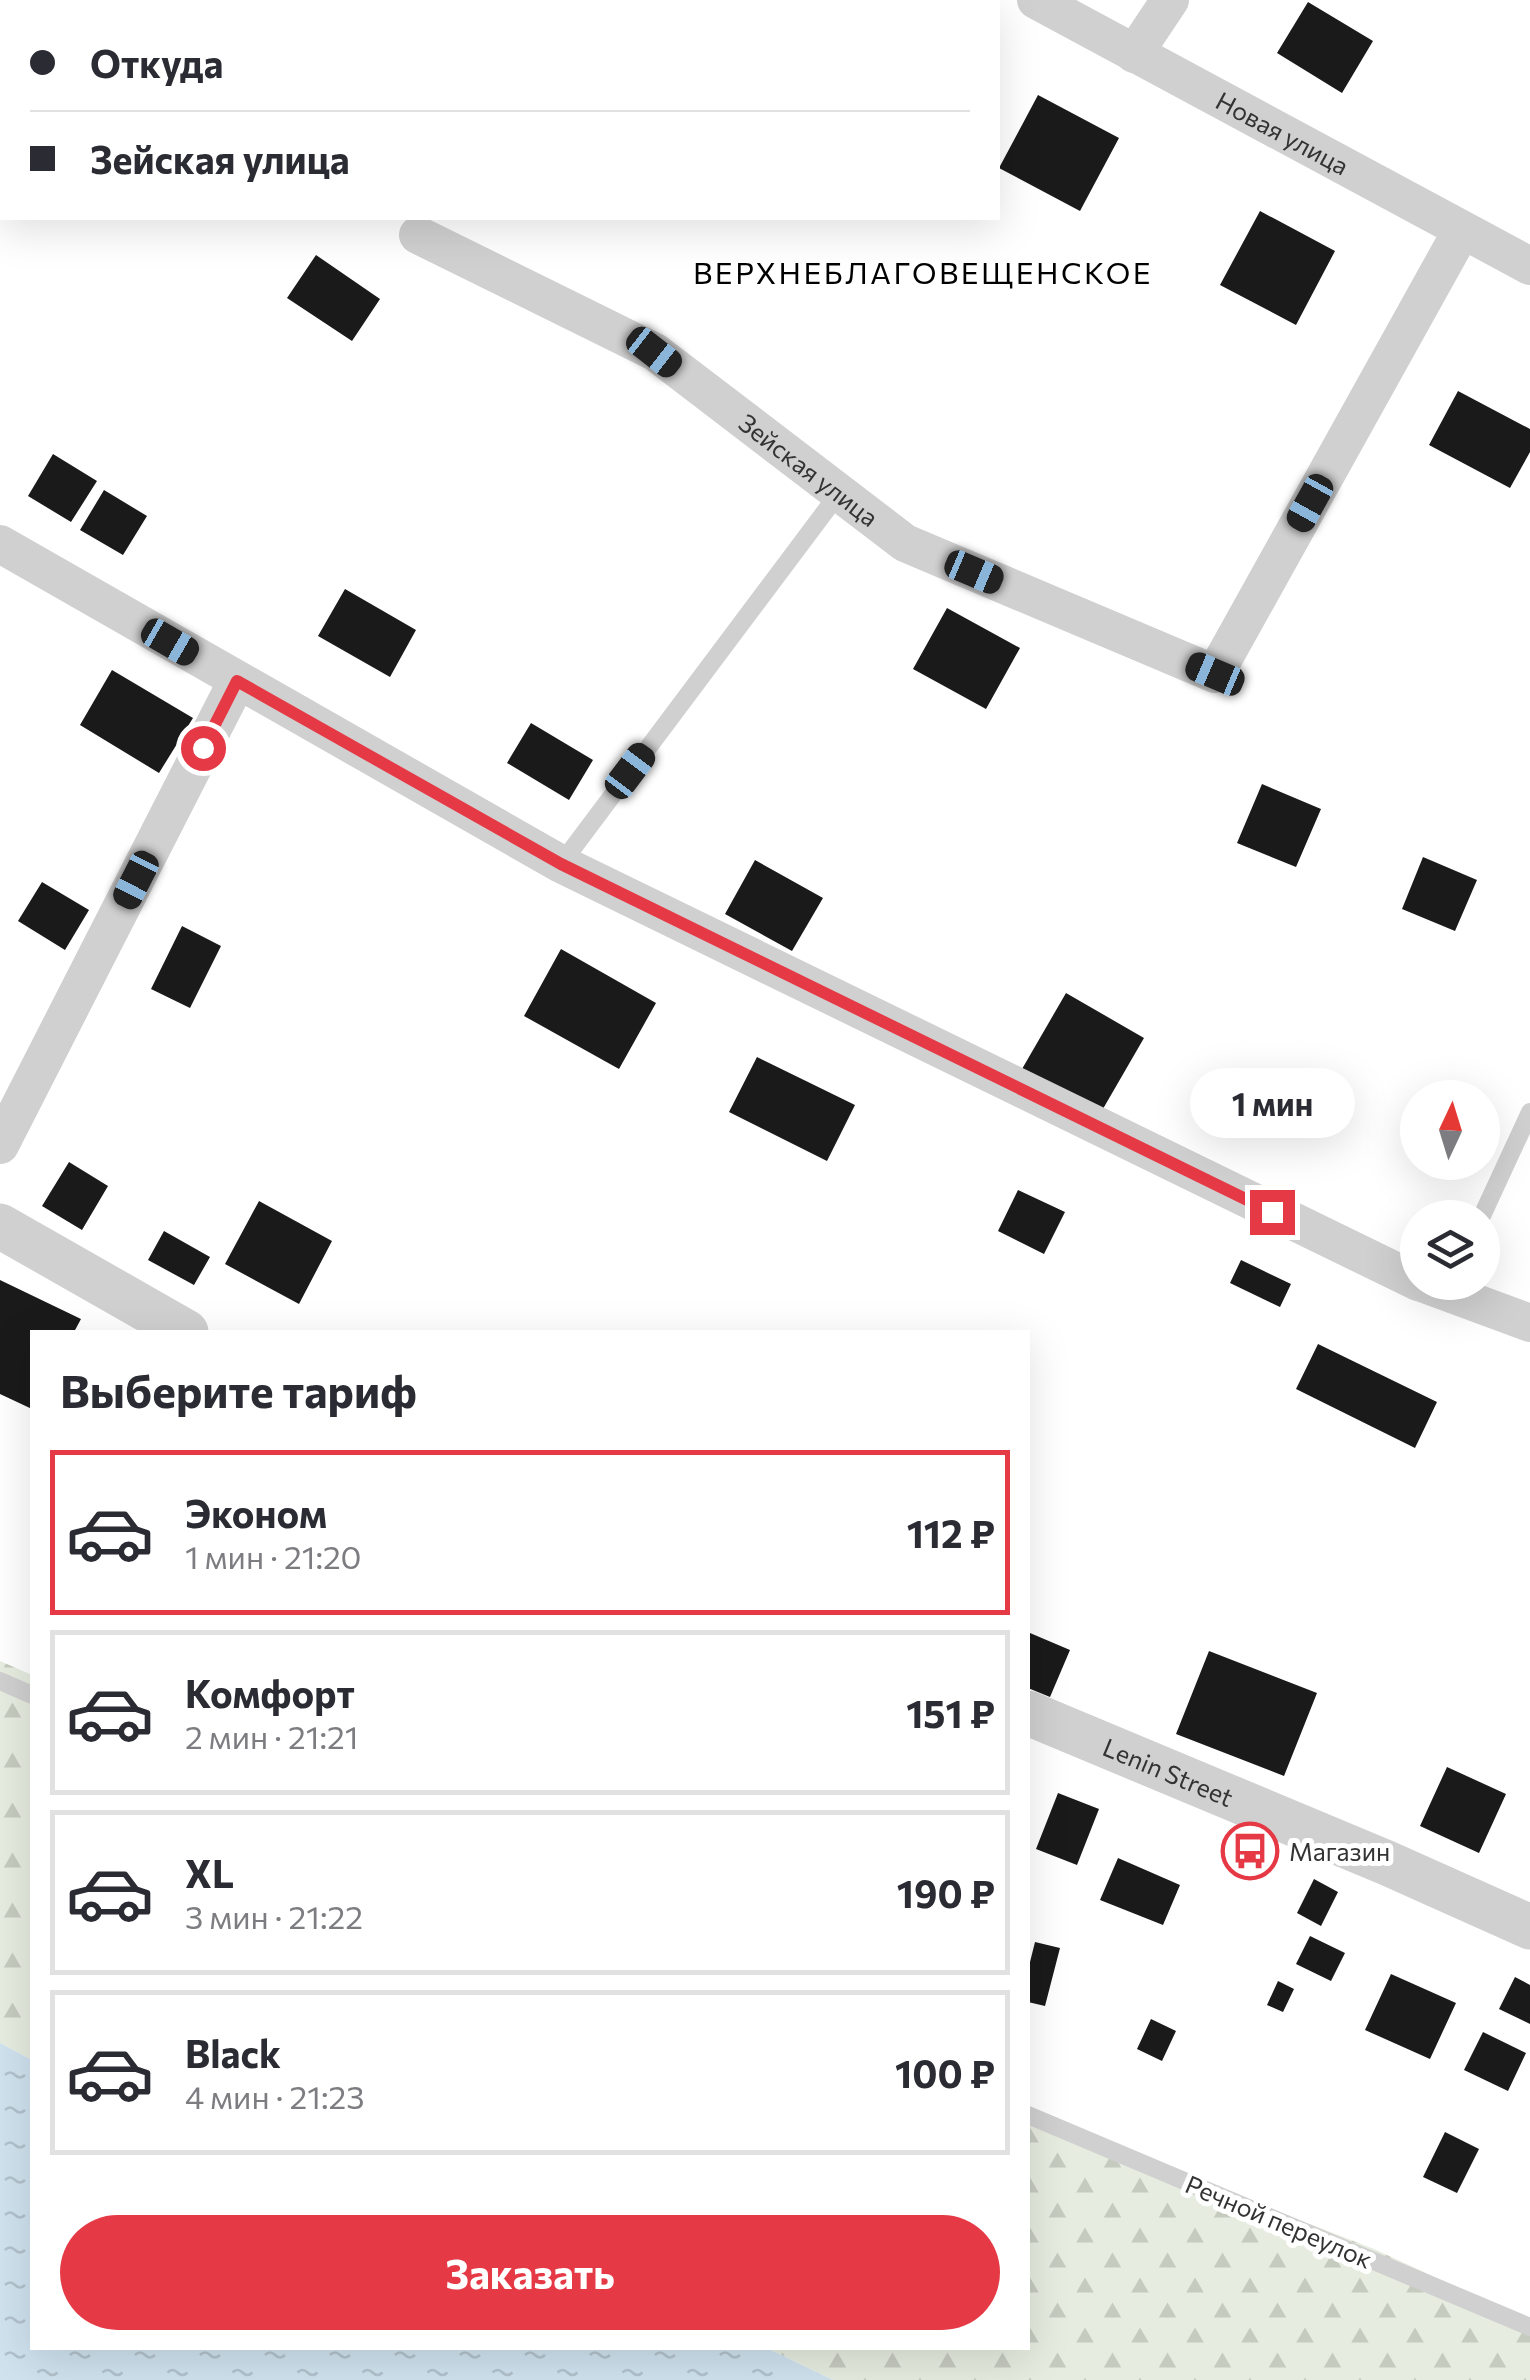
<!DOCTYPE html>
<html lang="ru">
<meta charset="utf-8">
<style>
:root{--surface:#fff;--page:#f2f2f3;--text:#2b2b33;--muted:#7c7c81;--line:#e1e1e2;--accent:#e63946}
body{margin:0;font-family:Commissioner,sans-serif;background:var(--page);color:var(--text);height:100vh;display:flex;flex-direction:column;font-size:38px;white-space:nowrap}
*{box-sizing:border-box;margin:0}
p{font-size:32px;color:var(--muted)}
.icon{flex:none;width:55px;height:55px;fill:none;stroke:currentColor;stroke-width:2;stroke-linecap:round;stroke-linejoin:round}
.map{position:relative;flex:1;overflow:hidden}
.drawer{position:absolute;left:30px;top:1330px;width:1000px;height:1020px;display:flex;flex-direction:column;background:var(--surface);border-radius:0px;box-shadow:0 10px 40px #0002}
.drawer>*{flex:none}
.hud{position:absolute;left:0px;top:0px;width:1000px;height:220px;box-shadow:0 10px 40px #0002;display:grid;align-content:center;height:220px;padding:0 30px;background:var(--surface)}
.needle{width:65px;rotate:4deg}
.controls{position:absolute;left:1400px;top:1080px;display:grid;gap:20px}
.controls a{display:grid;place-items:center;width:100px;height:100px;border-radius:50%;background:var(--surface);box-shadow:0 10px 40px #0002;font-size:50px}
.end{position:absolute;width:45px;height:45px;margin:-22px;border:12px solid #e63946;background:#fff;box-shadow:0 0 0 5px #fff}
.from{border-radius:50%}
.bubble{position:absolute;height:70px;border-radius:35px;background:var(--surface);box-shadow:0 10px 40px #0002;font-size:32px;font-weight:700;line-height:70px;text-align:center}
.car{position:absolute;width:30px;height:60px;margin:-30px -15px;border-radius:12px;box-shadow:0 0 8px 2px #0007;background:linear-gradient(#222 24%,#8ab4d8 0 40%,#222 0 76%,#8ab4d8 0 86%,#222 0)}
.hud b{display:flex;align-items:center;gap:35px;height:95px;font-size:38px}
.hud b+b{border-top:2px solid var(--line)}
.hud i{width:25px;height:25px;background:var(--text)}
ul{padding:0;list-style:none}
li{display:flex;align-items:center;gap:30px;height:165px;margin:0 20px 15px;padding:0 10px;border:5px solid var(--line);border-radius:0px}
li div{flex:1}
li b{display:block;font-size:38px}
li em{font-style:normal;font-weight:700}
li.current{border-color:var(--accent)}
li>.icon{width:90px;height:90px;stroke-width:1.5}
h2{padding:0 30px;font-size:45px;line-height:120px}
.action{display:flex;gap:20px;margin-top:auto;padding:20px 30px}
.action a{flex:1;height:115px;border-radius:60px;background:var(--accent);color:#fff;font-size:40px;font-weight:700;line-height:115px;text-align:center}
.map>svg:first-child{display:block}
</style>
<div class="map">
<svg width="1530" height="2380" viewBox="0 0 1530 2380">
<defs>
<pattern id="forest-firs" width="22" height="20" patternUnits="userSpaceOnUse" patternTransform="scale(2.5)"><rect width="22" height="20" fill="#e6ecdf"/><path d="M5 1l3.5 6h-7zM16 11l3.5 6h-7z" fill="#c6cbc0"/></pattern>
<pattern id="water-ripples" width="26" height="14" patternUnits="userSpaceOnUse" patternTransform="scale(2.5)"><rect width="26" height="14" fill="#cfe2ee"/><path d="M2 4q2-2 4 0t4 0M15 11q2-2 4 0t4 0" fill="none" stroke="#b2c2cd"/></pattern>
</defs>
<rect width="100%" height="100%" fill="#fff"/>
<!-- forest -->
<path fill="url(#forest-firs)" d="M 0,1661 L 32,1675 L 32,2060 L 0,2043 Z
M 1028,2114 L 1374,2249 L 1530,2321 L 1530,2380 L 833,2380 L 767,2348 L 1028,2348 Z"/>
<!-- water -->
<path fill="url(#water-ripples)" d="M 0,2043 L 32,2060 L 32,2348 L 767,2348 L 833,2380 L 0,2380 Z"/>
<!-- building -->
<path fill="#1a1a1a" d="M 1308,2 L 1373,41 L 1342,93 L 1277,53 Z
M 1038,95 L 1119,138 L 1080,211 L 999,168 Z
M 1260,211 L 1335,251 L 1296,325 L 1220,285 Z
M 316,255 L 380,299 L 352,341 L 287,298 Z
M 1458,391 L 1530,429 L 1530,452 L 1510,488 L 1429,445 Z
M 53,454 L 97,481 L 71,522 L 28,496 Z
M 104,490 L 147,516 L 123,555 L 80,530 Z
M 345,589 L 416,630 L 390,677 L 318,636 Z
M 947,608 L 1020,648 L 986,709 L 913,669 Z
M 112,670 L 193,718 L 159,773 L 80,725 Z
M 531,723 L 593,760 L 569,800 L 507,763 Z
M 1262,784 L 1321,809 L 1296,867 L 1237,843 Z
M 1423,857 L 1477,880 L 1455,931 L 1402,909 Z
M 755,860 L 823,898 L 792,951 L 725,914 Z
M 42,882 L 89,910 L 65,950 L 18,921 Z
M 182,926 L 221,946 L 190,1008 L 151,989 Z
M 561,949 L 656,1003 L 619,1069 L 524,1016 Z
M 1066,993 L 1144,1038 L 1100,1114 L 1022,1069 Z
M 757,1057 L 855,1105 L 827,1161 L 729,1112 Z
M 69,1162 L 108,1186 L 82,1230 L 42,1206 Z
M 1018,1190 L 1065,1212 L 1044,1254 L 998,1231 Z
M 259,1201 L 332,1241 L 299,1304 L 225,1264 Z
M 164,1231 L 210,1257 L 194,1285 L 148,1260 Z
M 1241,1260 L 1291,1284 L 1280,1307 L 1230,1283 Z
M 0,1280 L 81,1319 L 74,1332 L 32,1332 L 32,1409 L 0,1394 Z
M 1318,1344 L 1437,1402 L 1415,1448 L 1296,1389 Z
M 1030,1633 L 1070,1650 L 1050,1697 L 1028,1688 Z
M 1209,1651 L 1317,1693 L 1284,1776 L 1176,1734 Z
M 1447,1767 L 1506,1794 L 1479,1853 L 1420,1826 Z
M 1058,1793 L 1099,1809 L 1077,1865 L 1036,1849 Z
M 1118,1858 L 1180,1885 L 1163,1925 L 1100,1900 Z
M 1314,1879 L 1338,1892 L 1321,1926 L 1297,1913 Z
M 1310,1936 L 1345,1953 L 1331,1981 L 1296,1964 Z
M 1035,1942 L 1060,1948 L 1045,2006 L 1028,2002 L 1028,1970 Z
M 1391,1974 L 1456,2003 L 1430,2059 L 1365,2030 Z
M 1515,1977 L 1530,1985 L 1530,2024 L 1499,2009 Z
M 1278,1981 L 1294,1989 L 1283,2012 L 1267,2005 Z
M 1151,2019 L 1176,2031 L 1162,2061 L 1137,2049 Z
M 1483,2032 L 1526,2053 L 1508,2091 L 1464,2070 Z
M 1445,2132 L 1479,2149 L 1457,2193 L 1423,2177 Z"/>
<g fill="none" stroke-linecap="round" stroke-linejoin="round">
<!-- service -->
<path stroke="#d0d0d0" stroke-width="18" d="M 561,864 L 839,493
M 1481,1218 L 1530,1112
M 0,1681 L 32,1695
M 1028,2115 L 1530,2327"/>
<!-- minor -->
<g stroke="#d0d0d0" stroke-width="38">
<path id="s1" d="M 1036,0 L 1530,266"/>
<path d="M 1134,54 L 1170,0"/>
<path id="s2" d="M 418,235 L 655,352 L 905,543 L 1215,674 L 1462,230"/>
<path d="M 0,544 L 561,864 L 1418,1282"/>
<path d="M 0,1145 L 237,681"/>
<path d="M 1419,1282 L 1530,1323"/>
</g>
<!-- tertiary -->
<g stroke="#d0d0d0" stroke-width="45">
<path d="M 0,1226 L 186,1332"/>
<path id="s3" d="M 1028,1713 L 1387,1863 L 1530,1927"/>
</g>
</g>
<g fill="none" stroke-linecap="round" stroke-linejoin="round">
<!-- route -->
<path stroke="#e63946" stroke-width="12" d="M 203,748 L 237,681 L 561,864 L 1272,1212"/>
</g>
<!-- icons -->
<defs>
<g id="bus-ring" transform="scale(2.875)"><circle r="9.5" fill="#fff" stroke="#e63946" stroke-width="1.5"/><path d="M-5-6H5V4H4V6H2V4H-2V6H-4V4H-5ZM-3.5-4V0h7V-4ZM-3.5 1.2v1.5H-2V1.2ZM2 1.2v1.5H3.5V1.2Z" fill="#e63946"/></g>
</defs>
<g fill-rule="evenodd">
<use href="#bus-ring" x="1250" y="1851"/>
</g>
<g text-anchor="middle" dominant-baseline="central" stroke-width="10" stroke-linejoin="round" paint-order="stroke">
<!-- street labels -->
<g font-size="25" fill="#333" stroke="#fff">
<text stroke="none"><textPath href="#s1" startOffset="280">Новая улица</textPath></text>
<text stroke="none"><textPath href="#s2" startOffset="458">Зейская улица</textPath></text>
<text stroke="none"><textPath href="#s3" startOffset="152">Lenin Street</textPath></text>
<text transform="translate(1279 2221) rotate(23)">Речной переулок</text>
</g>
<!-- poi labels -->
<g font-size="25" fill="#333" stroke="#fff" text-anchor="start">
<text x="1289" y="1851">Магазин</text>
</g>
<!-- quarter labels -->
<g font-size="30" letter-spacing="2.5" fill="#000" stroke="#fff">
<text x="923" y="271">ВЕРХНЕБЛАГОВЕЩЕНСКОЕ</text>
</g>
</g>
</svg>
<div class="controls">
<a><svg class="needle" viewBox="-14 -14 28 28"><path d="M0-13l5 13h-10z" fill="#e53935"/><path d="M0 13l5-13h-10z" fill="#7c7c81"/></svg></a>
<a><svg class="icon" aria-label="layers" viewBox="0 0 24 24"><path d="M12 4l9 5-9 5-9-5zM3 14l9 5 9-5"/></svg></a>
</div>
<i class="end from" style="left:203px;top:748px"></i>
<i class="end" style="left:1272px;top:1212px"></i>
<div class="bubble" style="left:1190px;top:1068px;width:165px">1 мин</div>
<i class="car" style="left:654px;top:352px;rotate:128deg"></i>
<i class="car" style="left:1310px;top:503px;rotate:209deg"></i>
<i class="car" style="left:974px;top:572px;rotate:113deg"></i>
<i class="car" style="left:170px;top:642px;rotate:120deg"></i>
<i class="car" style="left:1215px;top:674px;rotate:293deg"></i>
<i class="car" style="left:630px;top:771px;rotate:37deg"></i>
<i class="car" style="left:136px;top:880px;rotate:207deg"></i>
<div class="hud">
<b><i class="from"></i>Откуда</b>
<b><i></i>Зейская улица</b>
</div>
<section class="drawer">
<h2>Выберите тариф</h2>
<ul>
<li class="current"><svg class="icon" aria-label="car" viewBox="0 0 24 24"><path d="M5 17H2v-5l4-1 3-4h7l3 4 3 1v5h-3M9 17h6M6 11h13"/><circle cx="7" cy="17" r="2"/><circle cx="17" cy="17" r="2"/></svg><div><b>Эконом</b><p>1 мин · 21:20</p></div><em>112 ₽</em></li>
<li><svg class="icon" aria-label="car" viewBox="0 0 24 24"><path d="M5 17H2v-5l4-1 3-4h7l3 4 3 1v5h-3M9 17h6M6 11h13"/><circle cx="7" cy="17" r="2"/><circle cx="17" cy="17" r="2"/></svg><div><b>Комфорт</b><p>2 мин · 21:21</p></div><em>151 ₽</em></li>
<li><svg class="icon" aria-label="car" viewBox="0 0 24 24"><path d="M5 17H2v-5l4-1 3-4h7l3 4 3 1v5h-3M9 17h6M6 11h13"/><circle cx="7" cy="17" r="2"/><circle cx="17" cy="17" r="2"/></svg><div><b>XL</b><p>3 мин · 21:22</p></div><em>190 ₽</em></li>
<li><svg class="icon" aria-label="car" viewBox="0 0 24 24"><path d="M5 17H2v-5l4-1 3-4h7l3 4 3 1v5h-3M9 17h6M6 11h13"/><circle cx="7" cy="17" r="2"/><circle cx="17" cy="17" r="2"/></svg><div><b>Black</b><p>4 мин · 21:23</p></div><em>100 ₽</em></li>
</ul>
<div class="action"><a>Заказать</a></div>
</section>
</div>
